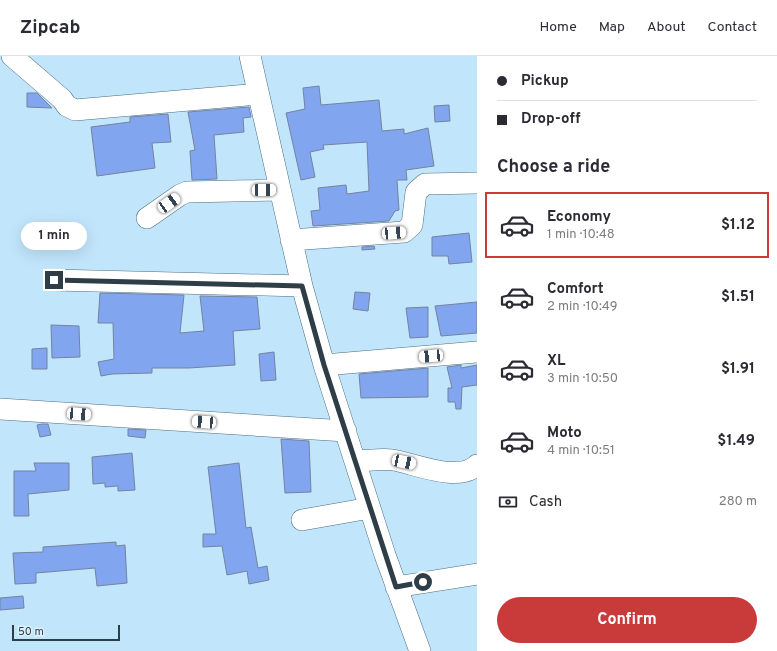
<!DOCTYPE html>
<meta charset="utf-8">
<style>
:root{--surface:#fff;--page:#f7f7f7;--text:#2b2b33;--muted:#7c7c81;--line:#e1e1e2;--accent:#c93a3a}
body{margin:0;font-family:Overpass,sans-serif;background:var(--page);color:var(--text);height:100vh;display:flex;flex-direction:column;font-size:15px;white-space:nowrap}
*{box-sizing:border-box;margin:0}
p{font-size:13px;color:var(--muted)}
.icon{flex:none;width:22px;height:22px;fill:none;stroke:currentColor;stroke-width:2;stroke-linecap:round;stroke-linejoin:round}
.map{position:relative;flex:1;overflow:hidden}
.sheet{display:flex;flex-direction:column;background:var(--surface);width:300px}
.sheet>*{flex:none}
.top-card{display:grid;align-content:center;height:88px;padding:0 20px;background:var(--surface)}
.scale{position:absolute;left:12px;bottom:10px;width:108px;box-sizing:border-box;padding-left:4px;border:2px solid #2f3e46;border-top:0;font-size:11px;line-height:14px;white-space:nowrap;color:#2f3e46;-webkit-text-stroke:3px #dbf0fd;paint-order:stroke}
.end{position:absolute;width:18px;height:18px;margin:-9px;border:5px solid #2f3e46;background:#fff;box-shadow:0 0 0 2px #fff}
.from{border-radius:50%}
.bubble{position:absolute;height:28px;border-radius:14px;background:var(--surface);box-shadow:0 4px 16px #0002;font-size:13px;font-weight:700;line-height:28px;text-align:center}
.car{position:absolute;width:12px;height:24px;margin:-12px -6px;border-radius:5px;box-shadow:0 0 3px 1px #0007;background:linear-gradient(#fff 24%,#345 0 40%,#fff 0 76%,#345 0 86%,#fff 0)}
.top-card b{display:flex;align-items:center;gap:14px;height:38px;font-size:15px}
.top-card b+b{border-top:1px solid var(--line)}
.top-card i{width:10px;height:10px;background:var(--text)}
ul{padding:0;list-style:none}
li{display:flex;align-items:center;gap:12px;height:66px;margin:0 8px 6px;padding:0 12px;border:2px solid transparent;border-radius:0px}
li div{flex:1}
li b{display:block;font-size:15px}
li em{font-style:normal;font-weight:700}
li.selected{border-color:var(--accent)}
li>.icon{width:36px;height:36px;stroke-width:1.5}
h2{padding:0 20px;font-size:18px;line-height:48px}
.pay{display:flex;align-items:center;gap:10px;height:44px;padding:0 20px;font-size:15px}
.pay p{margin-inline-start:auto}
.primary-button{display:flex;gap:8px;margin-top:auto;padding:8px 20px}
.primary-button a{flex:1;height:46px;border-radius:24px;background:var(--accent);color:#fff;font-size:16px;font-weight:700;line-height:46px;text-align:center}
header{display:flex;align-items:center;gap:24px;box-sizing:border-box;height:56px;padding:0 20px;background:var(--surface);border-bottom:1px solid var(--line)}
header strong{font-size:19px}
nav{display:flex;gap:22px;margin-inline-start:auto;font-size:14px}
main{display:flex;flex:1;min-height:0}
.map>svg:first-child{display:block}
</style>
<header>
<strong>Zipcab</strong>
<nav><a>Home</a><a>Map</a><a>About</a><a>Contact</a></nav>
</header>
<main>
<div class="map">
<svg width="477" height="595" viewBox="0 0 477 595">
<rect width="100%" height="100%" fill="#c1e5fb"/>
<!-- building -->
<path fill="#81a5ef" stroke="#7483a0" d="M 319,30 L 321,49 L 379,44 L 382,75 L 404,73 L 404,78 L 428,72 L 434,110 L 406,114 L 407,124 L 397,124 L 399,154 L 395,155 L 389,165 L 313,170 L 311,155 L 320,154 L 318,132 L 346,129 L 347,138 L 369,135 L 367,86 L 323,89 L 324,93 L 310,96 L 315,121 L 301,124 L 286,57 L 305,53 L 303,32 Z
M 27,37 L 37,37 L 52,52 L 27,51 Z
M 449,49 L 450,65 L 435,66 L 434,50 Z
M 249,51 L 251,61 L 243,62 L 244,76 L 214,79 L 217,123 L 192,124 L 190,95 L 195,94 L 188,56 Z
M 168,58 L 171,86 L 152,87 L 155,112 L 97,120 L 91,71 L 130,66 L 130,61 Z
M 469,177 L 472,206 L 449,208 L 448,200 L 432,200 L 432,181 Z
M 374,190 L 375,193 L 362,194 L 362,191 Z
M 355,236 L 370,237 L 368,255 L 353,253 Z
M 100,237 L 184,239 L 180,277 L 204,275 L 200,240 L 257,241 L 260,273 L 233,275 L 235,309 L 189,312 L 152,312 L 152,317 L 112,318 L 101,320 L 98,306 L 114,303 L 113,267 L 98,267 Z
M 477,246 L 477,277 L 441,280 L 435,250 Z
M 428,251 L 428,281 L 410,282 L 406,252 Z
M 51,269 L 79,270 L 80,301 L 52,302 Z
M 47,292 L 47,313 L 32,313 L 32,293 Z
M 274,296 L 276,324 L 261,325 L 259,298 Z
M 461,309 L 461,312 L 477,309 L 477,329 L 462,331 L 461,353 L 456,353 L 455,346 L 448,346 L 448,332 L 452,332 L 447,311 Z
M 428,312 L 428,341 L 361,342 L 359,318 Z
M 42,368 L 48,368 L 51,379 L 40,381 L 37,369 Z
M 128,373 L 146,374 L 145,382 L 128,380 Z
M 281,383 L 309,385 L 311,436 L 285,437 Z
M 132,397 L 135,434 L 118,435 L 118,430 L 105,431 L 105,427 L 93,428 L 92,401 Z
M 34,407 L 69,407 L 69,434 L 28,438 L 29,460 L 14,460 L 14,415 L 36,415 Z
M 239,407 L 246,472 L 251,471 L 258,512 L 267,510 L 269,524 L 249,528 L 247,515 L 227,519 L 222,490 L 203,491 L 203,478 L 216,478 L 208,411 Z
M 116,486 L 116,490 L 125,489 L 127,527 L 97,530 L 95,512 L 36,517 L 36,527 L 15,528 L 13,497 L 43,496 L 43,491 L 58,490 Z
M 23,540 L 24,552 L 0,554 L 0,542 Z"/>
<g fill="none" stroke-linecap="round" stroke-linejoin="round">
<!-- minor casing -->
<g stroke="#4e6e81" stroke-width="22">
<path id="minor" d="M 12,0 L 62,43 L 67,50 L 75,54 L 258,38
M 250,0 L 302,230 L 324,309 L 385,499 L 420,595
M 147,162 L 180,139 L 187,136 L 280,134
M 291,184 L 404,176 L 412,169 L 416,136 L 425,128 L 477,127
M 54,224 L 302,230
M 324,309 L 477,296
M 0,353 L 346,375
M 355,405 C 367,405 381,402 393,404 C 416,408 459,427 477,409
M 302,464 L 370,452
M 396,531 L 477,518"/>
</g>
<!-- minor -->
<use href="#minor" stroke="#fff" stroke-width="21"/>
</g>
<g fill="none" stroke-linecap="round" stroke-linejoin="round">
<!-- route -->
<path stroke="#2f3e46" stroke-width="5" d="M 54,224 L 302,230 L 324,309 L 396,531 L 423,526"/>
</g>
</svg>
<div class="scale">50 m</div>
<i class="end from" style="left:423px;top:526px"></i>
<i class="end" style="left:54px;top:224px"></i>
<div class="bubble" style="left:21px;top:166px;width:66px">1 min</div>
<i class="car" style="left:264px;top:134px;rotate:89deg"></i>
<i class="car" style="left:169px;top:147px;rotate:55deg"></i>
<i class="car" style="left:394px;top:177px;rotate:86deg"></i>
<i class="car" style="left:431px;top:300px;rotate:265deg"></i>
<i class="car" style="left:79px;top:358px;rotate:94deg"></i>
<i class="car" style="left:204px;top:366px;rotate:274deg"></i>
<i class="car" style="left:404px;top:406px;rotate:102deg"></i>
</div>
<section class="sheet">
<div class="top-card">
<b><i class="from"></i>Pickup</b>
<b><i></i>Drop-off</b>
</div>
<h2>Choose a ride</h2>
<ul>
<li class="selected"><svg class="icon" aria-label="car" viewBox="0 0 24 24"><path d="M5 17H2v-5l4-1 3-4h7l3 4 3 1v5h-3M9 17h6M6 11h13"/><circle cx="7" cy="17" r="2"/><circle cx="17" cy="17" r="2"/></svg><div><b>Economy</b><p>1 min · 10:48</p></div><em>$1.12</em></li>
<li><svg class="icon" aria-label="car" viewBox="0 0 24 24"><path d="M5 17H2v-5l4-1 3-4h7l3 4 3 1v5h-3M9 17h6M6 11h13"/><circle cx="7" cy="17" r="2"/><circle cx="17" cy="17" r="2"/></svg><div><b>Comfort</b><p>2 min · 10:49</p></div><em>$1.51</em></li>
<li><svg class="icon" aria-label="car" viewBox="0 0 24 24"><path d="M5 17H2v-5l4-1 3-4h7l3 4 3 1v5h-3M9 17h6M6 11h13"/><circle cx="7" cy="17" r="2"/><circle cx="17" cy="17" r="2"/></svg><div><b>XL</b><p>3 min · 10:50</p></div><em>$1.91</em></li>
<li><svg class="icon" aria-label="car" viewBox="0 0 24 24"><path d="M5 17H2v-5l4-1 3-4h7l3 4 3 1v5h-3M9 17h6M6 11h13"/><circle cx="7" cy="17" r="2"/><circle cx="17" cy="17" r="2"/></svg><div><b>Moto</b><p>4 min · 10:51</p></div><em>$1.49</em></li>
</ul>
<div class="pay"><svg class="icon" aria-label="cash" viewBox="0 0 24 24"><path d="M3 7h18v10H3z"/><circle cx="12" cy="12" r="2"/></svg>Cash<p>280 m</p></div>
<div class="primary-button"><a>Confirm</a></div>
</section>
</main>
